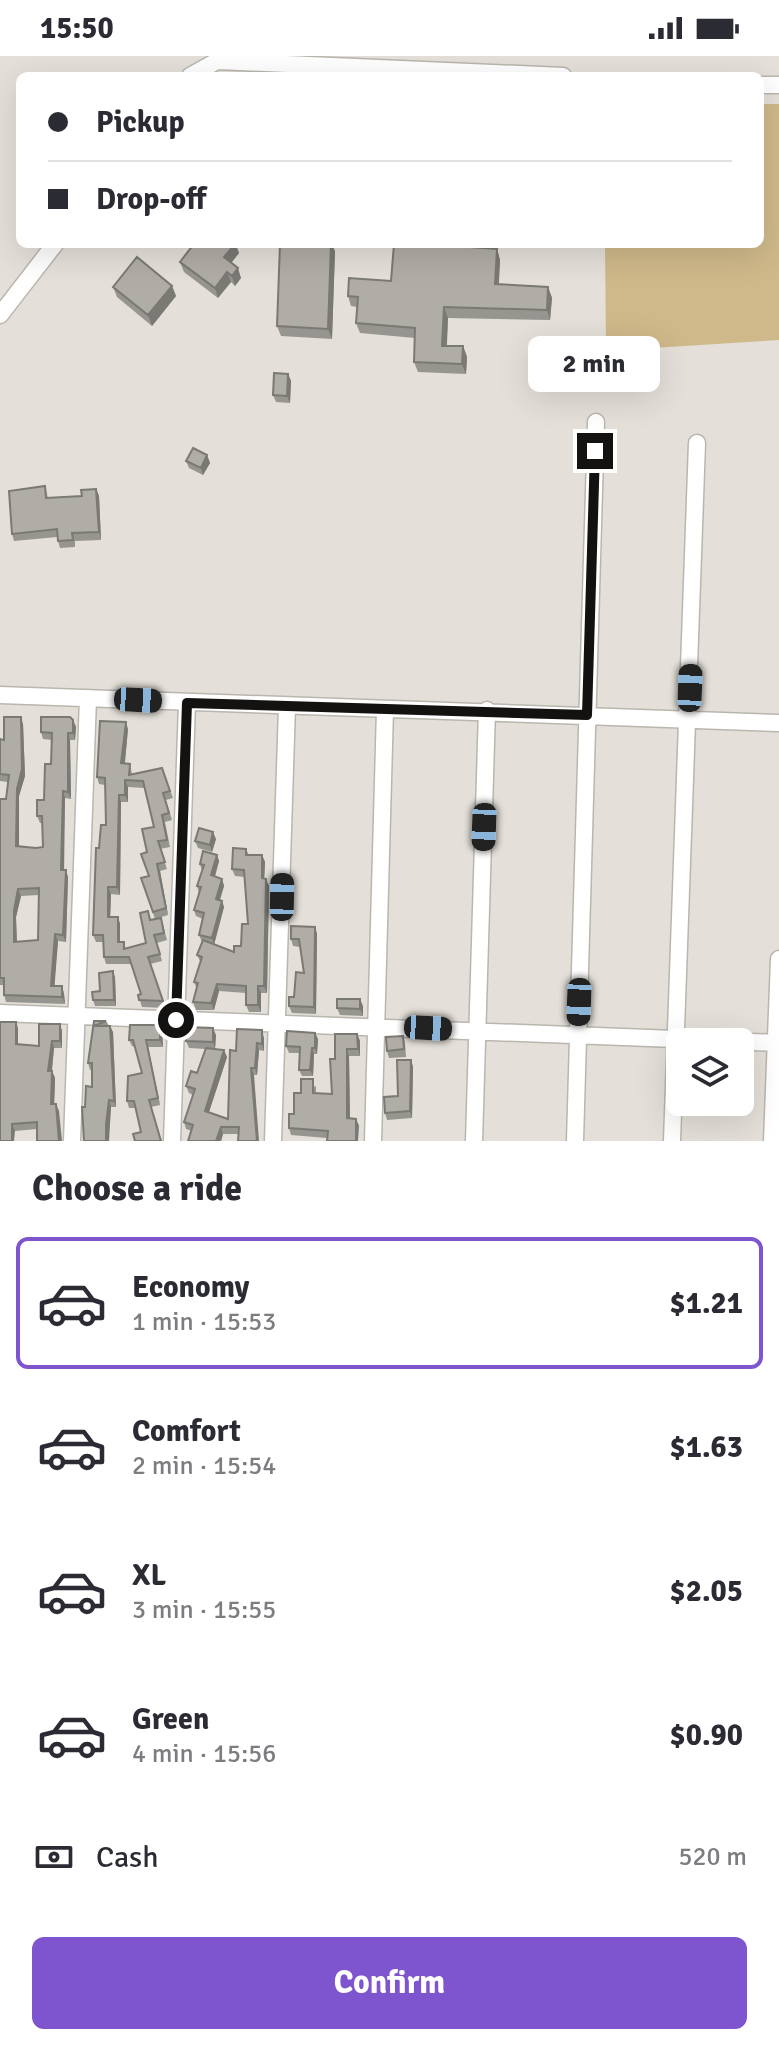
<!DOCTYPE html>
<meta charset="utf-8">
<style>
:root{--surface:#fff;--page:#f2f2f3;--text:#2b2b33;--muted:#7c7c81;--line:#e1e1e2;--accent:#7e55ce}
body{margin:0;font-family:Signika,sans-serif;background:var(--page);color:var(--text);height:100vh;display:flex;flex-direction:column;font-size:30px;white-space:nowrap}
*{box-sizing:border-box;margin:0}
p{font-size:26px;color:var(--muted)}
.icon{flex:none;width:44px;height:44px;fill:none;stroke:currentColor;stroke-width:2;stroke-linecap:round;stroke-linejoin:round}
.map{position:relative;height:1085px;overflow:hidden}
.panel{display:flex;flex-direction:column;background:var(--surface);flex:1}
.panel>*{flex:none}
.hud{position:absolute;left:16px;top:16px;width:748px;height:176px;border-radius:12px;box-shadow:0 8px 32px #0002;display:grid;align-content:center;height:176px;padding:0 32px;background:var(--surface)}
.buttons{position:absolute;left:666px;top:972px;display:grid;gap:16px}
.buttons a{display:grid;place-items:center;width:88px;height:88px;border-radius:12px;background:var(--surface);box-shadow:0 8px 32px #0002;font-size:40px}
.end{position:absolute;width:36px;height:36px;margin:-18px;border:10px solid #141210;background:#fff;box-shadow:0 0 0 4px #fff}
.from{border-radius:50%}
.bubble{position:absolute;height:56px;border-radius:12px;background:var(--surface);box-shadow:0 8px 32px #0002;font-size:26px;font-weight:800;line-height:56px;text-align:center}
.car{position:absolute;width:24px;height:48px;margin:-24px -12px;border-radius:10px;box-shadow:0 0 6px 2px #0007;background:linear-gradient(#222 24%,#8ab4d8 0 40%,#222 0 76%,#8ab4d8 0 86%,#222 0)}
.hud b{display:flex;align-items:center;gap:28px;height:76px;font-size:30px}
.hud b+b{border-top:2px solid var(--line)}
.hud i{width:20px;height:20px;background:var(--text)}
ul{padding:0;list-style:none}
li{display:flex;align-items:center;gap:24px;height:132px;margin:0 16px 12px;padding:0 16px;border:4px solid transparent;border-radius:12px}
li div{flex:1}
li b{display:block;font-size:30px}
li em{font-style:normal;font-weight:800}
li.current{border-color:var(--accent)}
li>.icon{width:72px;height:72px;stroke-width:1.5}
h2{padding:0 32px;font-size:36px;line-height:96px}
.pay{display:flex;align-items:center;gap:20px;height:88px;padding:0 32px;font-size:30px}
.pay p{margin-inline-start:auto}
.cta{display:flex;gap:16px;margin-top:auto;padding:16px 32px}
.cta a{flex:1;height:92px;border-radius:12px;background:var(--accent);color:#fff;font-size:32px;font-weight:800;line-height:92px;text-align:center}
.status{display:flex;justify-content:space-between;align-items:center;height:56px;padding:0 40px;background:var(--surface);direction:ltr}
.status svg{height:22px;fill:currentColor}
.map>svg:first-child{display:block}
</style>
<div class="status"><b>15:50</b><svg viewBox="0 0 49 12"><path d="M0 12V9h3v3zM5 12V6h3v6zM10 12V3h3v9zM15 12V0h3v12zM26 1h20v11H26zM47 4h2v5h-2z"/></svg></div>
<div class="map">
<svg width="779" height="1085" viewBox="0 0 779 1085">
<rect width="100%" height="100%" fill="#e4e0d9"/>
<!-- garden -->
<path fill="#cfb98a" d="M 760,48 L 779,48 L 779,284 L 606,295 L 605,188 L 760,188 Z"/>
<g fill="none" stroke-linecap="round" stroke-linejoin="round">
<!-- minor casing -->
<g stroke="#b9b6ae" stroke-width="19">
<path id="minor" d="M 190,20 L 217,5 L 563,20
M 760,29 L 779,29
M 0,259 L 55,188
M 0,639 L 779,667
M 0,957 L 779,987
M 72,1085 L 88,642
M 172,1085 L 187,647
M 273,1085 L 287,650
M 373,1085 L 385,653
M 474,1085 L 487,654
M 575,1085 L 596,366
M 672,1085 L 697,387
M 772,1085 L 779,903"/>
</g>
<!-- minor -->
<use href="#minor" stroke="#fff" stroke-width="16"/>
</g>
<!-- wall -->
<path fill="#97958f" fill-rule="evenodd" d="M 187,188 L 236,188 L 239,197 L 231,207 L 241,222 L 235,230 L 231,226 L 218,242 L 184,216 L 180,206 L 190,193 Z
M 497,193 L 500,204 L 499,228 L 548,231 L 552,242 L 550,264 L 448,262 L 447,290 L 463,290 L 467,301 L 466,318 L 418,316 L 414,306 L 415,282 L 360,277 L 356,267 L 357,251 L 351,250 L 348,240 L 391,225 Z
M 335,195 L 332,283 L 281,280 L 277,270 Z
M 172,230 L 176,240 L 152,270 L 117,241 L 113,231 Z
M 288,318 L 291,325 L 290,347 L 276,346 L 273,339 Z
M 207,399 L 210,407 L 203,419 L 189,412 L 186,405 Z
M 45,430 L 48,442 L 82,440 L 96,433 L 99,440 L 101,484 L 75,485 L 75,491 L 60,492 L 57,481 L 14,485 L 12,478 Z
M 73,664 L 76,671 L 75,684 L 70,684 L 71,743 L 65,742 L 64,776 L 64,814 L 68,821 L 66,886 L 58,885 L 54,930 L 62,930 L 64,938 L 65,948 L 6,946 L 4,939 L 4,929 L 0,929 L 0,882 L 6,743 L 8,726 L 0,725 L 0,683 L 4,684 L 23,668 L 25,720 L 19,740 L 19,790 L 36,792 L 43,791 L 43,767 L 40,767 L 37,760 L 44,744 L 51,708 L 52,684 L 43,683 L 41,676 ZM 39,839 L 38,884 L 17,886 L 16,861 L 21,840 Z
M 128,673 L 125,707 L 130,708 L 132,718 L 162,712 L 173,742 L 166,744 L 172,764 L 165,766 L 170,791 L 160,793 L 167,813 L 160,815 L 168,859 L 155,863 L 141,822 L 149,820 L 147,796 L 154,771 L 145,732 L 128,731 L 128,746 L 121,746 L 120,839 L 111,838 L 110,861 L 118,861 L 120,868 L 120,886 L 126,892 L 146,887 L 151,864 L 161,862 L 167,884 L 157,887 L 162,905 L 150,908 L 166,952 L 142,951 L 138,939 L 141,938 L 131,908 L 106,908 L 104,901 L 103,886 L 96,886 L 93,879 L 99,792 L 106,769 L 105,729 L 99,728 L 97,721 Z
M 216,783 L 212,796 L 198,792 L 195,785 Z
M 246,793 L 249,799 L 262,799 L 265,806 L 264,823 L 269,830 L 267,937 L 261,937 L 261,956 L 249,956 L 246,949 L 246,937 L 219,935 L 214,954 L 196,954 L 193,946 L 197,933 L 194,926 L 201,907 L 197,899 L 202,886 L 199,879 L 203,863 L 196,860 L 194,854 L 199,837 L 197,830 L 202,815 L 200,808 L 217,799 L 219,805 L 215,821 L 222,823 L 224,830 L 220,844 L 222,845 L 224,851 L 214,888 L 234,896 L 241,890 L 248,868 L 245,821 L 235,820 L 232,813 Z
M 315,871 L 317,878 L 316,958 L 292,957 L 289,950 L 304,917 L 300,891 L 293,890 L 291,883 Z
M 115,921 L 116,950 L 95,950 L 93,944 Z
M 363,950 L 363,960 L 340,959 L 337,952 Z
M 94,965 L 106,965 L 113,976 L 116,1051 L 111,1051 L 109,1075 L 85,1051 L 92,1031 L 92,1014 L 90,1014 L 88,1007 Z
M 60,968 L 62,975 L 62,992 L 54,992 L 52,1015 L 55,1022 L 54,1048 L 59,1055 L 37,1073 L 15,1075 L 0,1085 L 18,972 L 18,989 L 39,990 Z
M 162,976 L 163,991 L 148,991 L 160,1049 L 151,1051 L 141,1076 L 135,1052 L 129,1052 L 127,1045 L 142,1017 L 135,991 L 132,990 L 129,984 Z
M 315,977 L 318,983 L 317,998 L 314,998 L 313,1020 L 302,1020 L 299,1014 L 300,997 L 289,997 L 286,990 Z
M 357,978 L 360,985 L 360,1000 L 349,1000 L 350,1062 L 356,1063 L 359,1070 L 327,1082 L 291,1079 L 289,1072 L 301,1037 L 316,1030 L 316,1037 L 332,1038 L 335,1003 Z
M 216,979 L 215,993 L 227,1001 L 209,1056 L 228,1063 L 236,995 L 264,982 L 264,995 L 259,994 L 257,1019 L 254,1019 L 238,1078 L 223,1078 L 221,1085 L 188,1085 L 192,1075 L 186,1073 L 184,1066 L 193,1039 L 189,1037 L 186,1030 L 197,1017 L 205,993 L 189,992 L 186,985 Z
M 403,980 L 405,987 L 406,1001 L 389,1002 L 387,995 Z
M 411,1004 L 413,1011 L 412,1062 L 387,1064 L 385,1057 L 398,1040 Z"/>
<!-- shaded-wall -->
<path fill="#7b7974" d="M 235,188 L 239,197 L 228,211 L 224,201 Z
M 331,188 L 332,188 L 335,195 L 332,283 L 328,273 Z
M 497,193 L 500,204 L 498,238 L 495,228 Z
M 238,212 L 241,222 L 235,230 L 232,220 Z
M 227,216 L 231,226 L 218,242 L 215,232 Z
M 172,230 L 176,240 L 152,270 L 148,259 Z
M 548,231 L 552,242 L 550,264 L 547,254 Z
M 444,251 L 448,262 L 446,300 L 442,290 Z
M 463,290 L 467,301 L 466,318 L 462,308 Z
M 288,318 L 291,325 L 290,347 L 287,340 Z
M 207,399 L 210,407 L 203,419 L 201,412 Z
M 96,433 L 99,440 L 101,484 L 99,476 Z
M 21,661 L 23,668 L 25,720 L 19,740 L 19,797 L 16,790 L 17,733 Z
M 73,664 L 76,671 L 75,684 L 73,677 Z
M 126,666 L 128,673 L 124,714 L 121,707 Z
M 68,677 L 70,684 L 71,743 L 68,736 Z
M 125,724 L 128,731 L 128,746 L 125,739 Z
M 63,735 L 65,742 L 64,821 L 61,814 Z
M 119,739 L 121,746 L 120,839 L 117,831 Z
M 213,776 L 216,783 L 212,796 L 210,789 Z
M 217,799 L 219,805 L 213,826 L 211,819 Z
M 262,799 L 265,806 L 264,829 L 262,822 Z
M 157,808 L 160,815 L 168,859 L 166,852 Z
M 66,814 L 68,821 L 66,886 L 63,879 Z
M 222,823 L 224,830 L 218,849 L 216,843 Z
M 266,823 L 269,830 L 267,937 L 264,930 Z
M 108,831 L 111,838 L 110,868 L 108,861 Z
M 18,833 L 21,840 L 16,861 L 17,893 L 14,886 L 14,854 Z
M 222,845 L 224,851 L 214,889 L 212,882 Z
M 118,861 L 120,868 L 120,893 L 118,886 Z
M 315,871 L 317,878 L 316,958 L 314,951 Z
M 55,878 L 58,885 L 54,937 L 51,930 Z
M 113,915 L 115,921 L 116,950 L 114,944 Z
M 217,928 L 219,935 L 214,954 L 211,947 Z
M 62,930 L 64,938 L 65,948 L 62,941 Z
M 258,930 L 261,937 L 261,956 L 258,949 Z
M 360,943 L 363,950 L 363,960 L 360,953 Z
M 16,966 L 18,972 L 18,995 L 16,988 Z
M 60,968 L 62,975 L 62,992 L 60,985 Z
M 160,969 L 162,976 L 163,991 L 160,984 Z
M 110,970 L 113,976 L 116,1051 L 114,1045 Z
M 213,972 L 216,979 L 215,993 L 213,986 Z
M 262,974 L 264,982 L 264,995 L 262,988 Z
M 315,977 L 318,983 L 317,998 L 315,992 Z
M 357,978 L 360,985 L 360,1000 L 358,993 Z
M 146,984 L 148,991 L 160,1049 L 158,1042 Z
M 52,985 L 54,992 L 51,1022 L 48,1015 Z
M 257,987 L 259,994 L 257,1019 L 255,1012 Z
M 312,992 L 314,998 L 313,1020 L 310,1014 Z
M 347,993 L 349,1000 L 350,1069 L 347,1062 Z
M 224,994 L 227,1001 L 207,1062 L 205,1055 Z
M 411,1004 L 413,1011 L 412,1062 L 410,1055 Z
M 251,1012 L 254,1019 L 259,1085 L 257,1085 Z
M 52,1015 L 55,1022 L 54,1055 L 51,1048 Z
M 109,1044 L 111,1051 L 109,1085 L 106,1085 L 106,1068 Z
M 56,1048 L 59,1055 L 62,1085 L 59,1085 Z
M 356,1063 L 359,1070 L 358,1085 L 356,1085 Z
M 12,1068 L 15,1075 L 14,1085 L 12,1085 Z
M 221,1071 L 223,1078 L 221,1085 L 216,1085 Z"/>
<!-- building -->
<path fill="#b0ada6" stroke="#7b7974" stroke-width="2" fill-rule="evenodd" d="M 192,188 L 235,188 L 224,201 L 238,212 L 232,220 L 227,216 L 215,232 L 180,206 L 193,189 Z
M 280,188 L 331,188 L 328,273 L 277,270 Z
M 394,188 L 428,188 L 497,193 L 495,228 L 548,231 L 547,254 L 444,251 L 442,290 L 463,290 L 462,308 L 414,306 L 415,272 L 356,267 L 358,241 L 348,240 L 349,222 L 391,225 Z
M 137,201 L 172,230 L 148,259 L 113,231 Z
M 274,317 L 288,318 L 287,340 L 273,339 Z
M 193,392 L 207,399 L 201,412 L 186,405 Z
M 45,430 L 46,442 L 82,440 L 81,434 L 96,433 L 99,476 L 72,477 L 73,484 L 58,485 L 57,473 L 12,478 L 9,435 Z
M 4,661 L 21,661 L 22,713 L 17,733 L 16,790 L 36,792 L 43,791 L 42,760 L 37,760 L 37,744 L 44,744 L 45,708 L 51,708 L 52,677 L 41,676 L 41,661 L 70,661 L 73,664 L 73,677 L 68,677 L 68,736 L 63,735 L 61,814 L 66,814 L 63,879 L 55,878 L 51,930 L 62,930 L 62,941 L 4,939 L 4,922 L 0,922 L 0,743 L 6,743 L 9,719 L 0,718 L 0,683 L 4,684 ZM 39,832 L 38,884 L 14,886 L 14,854 L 18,833 Z
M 100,665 L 126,666 L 121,707 L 130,708 L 129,719 L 162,712 L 170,735 L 163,737 L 169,757 L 162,759 L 167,784 L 158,785 L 165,806 L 157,808 L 166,852 L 153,856 L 141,822 L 149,820 L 141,798 L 147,796 L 142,773 L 154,771 L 143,725 L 125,724 L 125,739 L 119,739 L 117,831 L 108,831 L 108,861 L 118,861 L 118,886 L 124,886 L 124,893 L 146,887 L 140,857 L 148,855 L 150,864 L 161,862 L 164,877 L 154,879 L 160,898 L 148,901 L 163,945 L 139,944 L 138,939 L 141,938 L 129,901 L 104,901 L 103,879 L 93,879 L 96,792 L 99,792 L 101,769 L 106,769 L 105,722 L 97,721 Z
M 199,772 L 213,776 L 210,789 L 195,785 Z
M 233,792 L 246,793 L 246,799 L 262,799 L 262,822 L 266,823 L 264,930 L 258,930 L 258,949 L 246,949 L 246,930 L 217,928 L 211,947 L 193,946 L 198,927 L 194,926 L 202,901 L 197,899 L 203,884 L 234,896 L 234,890 L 241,890 L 242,868 L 248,868 L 244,814 L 232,813 Z
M 203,795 L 217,799 L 211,819 L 222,823 L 216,843 L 222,845 L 212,882 L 199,879 L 204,857 L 194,854 L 201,831 L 197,830 L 204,809 L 200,808 Z
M 291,870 L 315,871 L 314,951 L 289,950 L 289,941 L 294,941 L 296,916 L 304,917 L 299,883 L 291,883 Z
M 113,915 L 114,944 L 93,944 L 92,936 L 100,935 L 99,917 Z
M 337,943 L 360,943 L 360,953 L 337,952 Z
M 94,965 L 106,965 L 94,970 L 110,970 L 114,1045 L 109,1044 L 106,1068 L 106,1085 L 84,1085 L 82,1051 L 85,1051 L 86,1030 L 92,1031 L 92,1007 L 88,1007 Z
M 0,966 L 16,966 L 16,988 L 39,990 L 39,968 L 60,968 L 60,985 L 52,985 L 48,1015 L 52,1015 L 51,1048 L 56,1048 L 59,1085 L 37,1085 L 37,1066 L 12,1068 L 12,1085 L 0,1085 Z
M 130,969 L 160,969 L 160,984 L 146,984 L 158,1042 L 149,1044 L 161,1085 L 135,1085 L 133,1078 L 141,1076 L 134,1045 L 127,1045 L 128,1020 L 142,1017 L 133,984 L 129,984 Z
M 186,971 L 213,972 L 213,986 L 186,985 Z
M 237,973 L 262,974 L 262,988 L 257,987 L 255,1012 L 251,1012 L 257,1085 L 238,1085 L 239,1071 L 221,1071 L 216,1085 L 188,1085 L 193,1069 L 184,1066 L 195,1033 L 186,1030 L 191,1015 L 197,1017 L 206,992 L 224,994 L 205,1055 L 228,1063 L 230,994 L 236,995 Z
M 287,975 L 315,977 L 315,992 L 312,992 L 310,1014 L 299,1014 L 300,991 L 286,990 Z
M 335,978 L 357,978 L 358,993 L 347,993 L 347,1062 L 356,1063 L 356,1085 L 327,1085 L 328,1075 L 289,1072 L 289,1058 L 294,1058 L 294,1037 L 301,1037 L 301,1023 L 313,1023 L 313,1037 L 332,1038 L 330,1003 L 335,1003 Z
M 403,980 L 404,993 L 387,995 L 386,981 Z
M 397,1004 L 411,1004 L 410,1055 L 385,1057 L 384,1041 L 398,1040 Z"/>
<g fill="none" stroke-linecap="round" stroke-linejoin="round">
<!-- route -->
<path stroke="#141210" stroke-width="10" d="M 176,964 L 187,647 L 587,659 L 595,395"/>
</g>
</svg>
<div class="buttons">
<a><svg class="icon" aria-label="layers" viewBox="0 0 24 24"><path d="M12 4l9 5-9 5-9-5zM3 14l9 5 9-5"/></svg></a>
</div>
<i class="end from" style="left:176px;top:964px"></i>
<i class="end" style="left:595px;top:395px"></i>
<div class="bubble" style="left:528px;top:280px;width:132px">2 min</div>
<i class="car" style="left:690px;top:632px;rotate:2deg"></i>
<i class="car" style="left:138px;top:644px;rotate:93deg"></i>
<i class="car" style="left:484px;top:771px;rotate:182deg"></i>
<i class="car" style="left:282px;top:841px;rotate:1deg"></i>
<i class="car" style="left:579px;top:946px;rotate:182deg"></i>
<i class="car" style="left:428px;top:972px;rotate:93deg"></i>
<div class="hud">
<b><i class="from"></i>Pickup</b>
<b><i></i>Drop-off</b>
</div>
</div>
<section class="panel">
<h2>Choose a ride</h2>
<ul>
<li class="current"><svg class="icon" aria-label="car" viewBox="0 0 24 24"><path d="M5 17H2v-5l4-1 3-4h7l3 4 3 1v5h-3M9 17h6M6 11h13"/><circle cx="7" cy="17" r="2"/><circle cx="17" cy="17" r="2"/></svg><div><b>Economy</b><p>1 min · 15:53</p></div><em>$1.21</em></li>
<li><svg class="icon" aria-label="car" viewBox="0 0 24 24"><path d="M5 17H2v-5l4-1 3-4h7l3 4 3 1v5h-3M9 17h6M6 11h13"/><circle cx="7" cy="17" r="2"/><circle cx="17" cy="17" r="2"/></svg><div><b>Comfort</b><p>2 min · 15:54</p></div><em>$1.63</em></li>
<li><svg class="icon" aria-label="car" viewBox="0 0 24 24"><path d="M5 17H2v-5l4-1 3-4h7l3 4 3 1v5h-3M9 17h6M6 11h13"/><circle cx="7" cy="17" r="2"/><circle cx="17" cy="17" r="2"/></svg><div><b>XL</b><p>3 min · 15:55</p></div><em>$2.05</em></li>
<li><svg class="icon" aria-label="car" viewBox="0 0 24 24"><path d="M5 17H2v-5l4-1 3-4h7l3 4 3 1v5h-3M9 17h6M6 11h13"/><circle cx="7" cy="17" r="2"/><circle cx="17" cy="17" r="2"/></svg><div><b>Green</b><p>4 min · 15:56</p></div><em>$0.90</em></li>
</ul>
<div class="pay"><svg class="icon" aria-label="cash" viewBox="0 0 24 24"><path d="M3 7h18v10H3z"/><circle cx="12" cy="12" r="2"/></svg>Cash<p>520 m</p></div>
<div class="cta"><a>Confirm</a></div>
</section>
